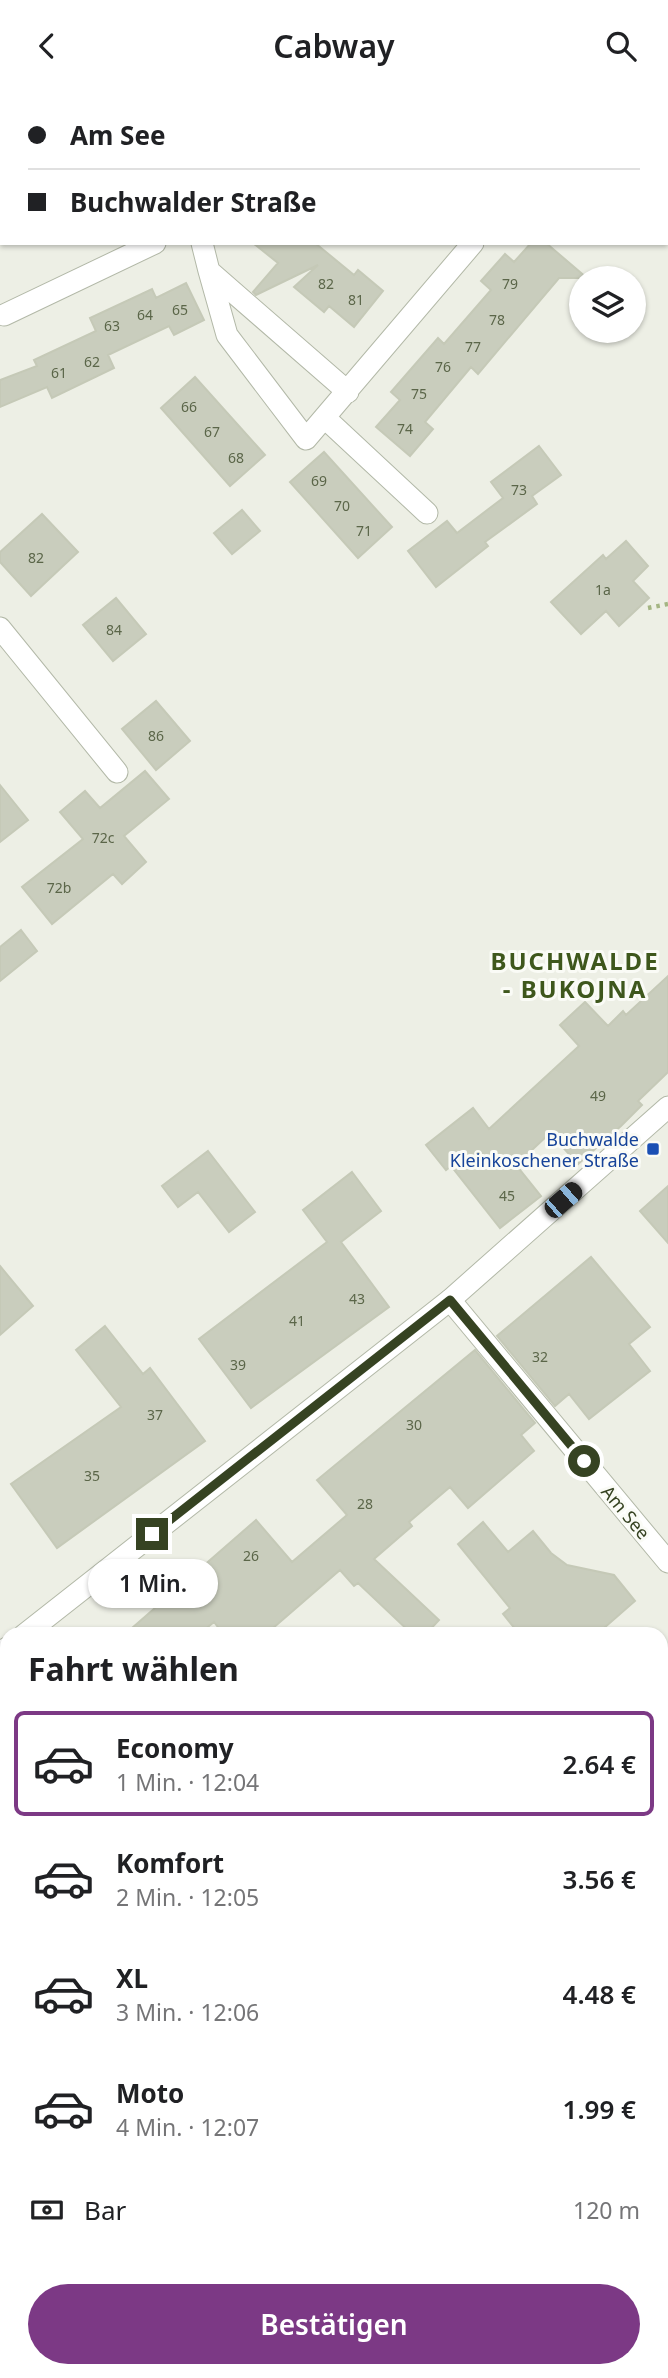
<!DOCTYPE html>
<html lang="de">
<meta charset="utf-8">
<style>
:root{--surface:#fff;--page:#f6f6f6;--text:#202124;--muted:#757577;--line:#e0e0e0;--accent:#7c3985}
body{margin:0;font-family:"Noto Sans",sans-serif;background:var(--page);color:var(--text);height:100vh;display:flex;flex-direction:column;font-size:26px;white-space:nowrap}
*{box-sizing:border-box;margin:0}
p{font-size:23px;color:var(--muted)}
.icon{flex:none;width:38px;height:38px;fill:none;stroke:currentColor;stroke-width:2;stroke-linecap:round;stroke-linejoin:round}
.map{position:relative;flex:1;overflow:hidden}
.side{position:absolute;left:0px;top:1536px;width:668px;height:751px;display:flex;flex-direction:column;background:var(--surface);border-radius:21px 21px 0 0;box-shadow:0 2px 5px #0004}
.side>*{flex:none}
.guide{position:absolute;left:0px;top:0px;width:668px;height:154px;box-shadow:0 2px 5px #0004;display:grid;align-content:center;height:154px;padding:0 28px;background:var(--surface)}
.fabs{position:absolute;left:569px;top:175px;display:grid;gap:14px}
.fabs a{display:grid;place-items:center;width:77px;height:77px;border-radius:50%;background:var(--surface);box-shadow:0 2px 5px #0004;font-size:35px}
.end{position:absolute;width:32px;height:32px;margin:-16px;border:9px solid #364322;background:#fff;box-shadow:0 0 0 4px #fff}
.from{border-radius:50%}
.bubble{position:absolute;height:49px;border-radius:24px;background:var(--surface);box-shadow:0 2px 5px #0004;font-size:23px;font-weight:600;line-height:49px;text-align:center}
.car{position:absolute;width:21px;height:42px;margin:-21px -10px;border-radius:9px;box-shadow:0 0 5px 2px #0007;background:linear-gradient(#222 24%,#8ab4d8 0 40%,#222 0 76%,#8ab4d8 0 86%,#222 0)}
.guide b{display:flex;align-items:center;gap:24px;height:66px;font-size:26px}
.guide b+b{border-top:2px solid var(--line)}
.guide i{width:18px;height:18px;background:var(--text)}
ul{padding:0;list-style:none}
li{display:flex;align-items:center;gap:21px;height:105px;margin:0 14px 10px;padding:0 14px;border:4px solid transparent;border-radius:10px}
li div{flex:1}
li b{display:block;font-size:26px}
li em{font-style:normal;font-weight:600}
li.active{border-color:var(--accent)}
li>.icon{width:63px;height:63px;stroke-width:1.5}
h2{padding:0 28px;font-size:32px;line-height:84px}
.pay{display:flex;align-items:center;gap:18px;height:77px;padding:0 28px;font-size:26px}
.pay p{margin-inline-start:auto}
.cta{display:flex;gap:14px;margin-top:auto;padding:14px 28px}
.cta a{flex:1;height:80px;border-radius:42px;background:var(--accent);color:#fff;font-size:28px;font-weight:600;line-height:80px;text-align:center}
header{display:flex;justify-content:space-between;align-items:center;height:91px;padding:0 28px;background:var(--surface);font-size:32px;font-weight:600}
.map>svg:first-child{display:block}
</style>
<header><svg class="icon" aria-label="back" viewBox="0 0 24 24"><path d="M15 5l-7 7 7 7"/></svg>Cabway<svg class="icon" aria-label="search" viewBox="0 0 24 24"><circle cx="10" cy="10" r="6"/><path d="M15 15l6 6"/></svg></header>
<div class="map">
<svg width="668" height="2287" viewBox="0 0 668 2287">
<rect width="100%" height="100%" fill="#edefe5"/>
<!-- water -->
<path fill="#98d78a" d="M 668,2140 L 668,2287 L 470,2287 L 482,2280 L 662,2280 L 662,2145 Z"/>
<!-- building -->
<path fill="#c9cdbd" stroke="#c5c9b7" stroke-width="2" d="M 253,152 L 315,152 L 354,184 L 358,179 L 383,200 L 354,236 L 329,215 L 324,221 L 294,196 L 318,174 L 256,204 L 253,201 L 278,172 Z
M 531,152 L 546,152 L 587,187 L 559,187 L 478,283 L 471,276 L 425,331 L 433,338 L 410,365 L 376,336 L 400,309 L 391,301 L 438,247 L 444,253 L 491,199 L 481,190 L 505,163 L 514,171 Z
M 186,192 L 204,229 L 174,244 L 169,235 L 108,264 L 114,277 L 52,307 L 47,296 L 0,316 L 0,289 L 37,275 L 34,269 L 96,240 L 90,227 L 152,198 L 156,207 Z
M 195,286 L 265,364 L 230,395 L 161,317 Z
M 539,355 L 561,384 L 532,405 L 537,413 L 485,451 L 488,455 L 436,496 L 408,460 L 447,430 L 457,442 L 503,407 L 491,391 Z
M 324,361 L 392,436 L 358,467 L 290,391 Z
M 242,419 L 260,440 L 232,463 L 214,442 Z
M 42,423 L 78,461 L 31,505 L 0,471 L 0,461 Z
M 626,450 L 648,475 L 633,490 L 649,507 L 619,535 L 606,520 L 581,543 L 551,511 L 603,464 L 606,468 Z
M 116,507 L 146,543 L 113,570 L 83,534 Z
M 156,610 L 190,650 L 156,679 L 122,638 Z
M 145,680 L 169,708 L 124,745 L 146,771 L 122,793 L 113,783 L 52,833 L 22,796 L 83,748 L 60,721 L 85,700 L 100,717 Z
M 0,694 L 28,729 L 0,751 Z
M 21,839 L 37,860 L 0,890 L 0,856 Z
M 668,885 L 668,981 L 638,1010 L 642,1014 L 621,1035 L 578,1073 L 550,1042 L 516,1074 L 541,1105 L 500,1137 L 451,1075 L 446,1079 L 426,1054 L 473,1017 L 489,1038 L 579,955 L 560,934 L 585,911 L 608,935 L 623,920 L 626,924 Z
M 208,1060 L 255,1121 L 229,1141 L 198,1101 L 178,1116 L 162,1095 Z
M 352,1081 L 381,1120 L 341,1151 L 389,1216 L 251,1317 L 199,1248 L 327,1151 L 303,1119 Z
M 668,1095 L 668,1152 L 640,1120 Z
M 591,1166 L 650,1236 L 629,1253 L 650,1280 L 589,1328 L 569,1303 L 555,1315 L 497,1245 Z
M 0,1175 L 33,1215 L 0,1244 Z
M 105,1235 L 143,1283 L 150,1277 L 205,1350 L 57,1457 L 11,1393 L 121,1316 L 76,1259 Z
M 475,1259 L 535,1332 L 521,1344 L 534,1360 L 468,1417 L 450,1396 L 409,1431 L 412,1435 L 374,1468 L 439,1529 L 425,1544 L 413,1544 L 358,1492 L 354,1495 L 340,1479 L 265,1544 L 224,1544 L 214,1531 L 198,1544 L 124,1544 L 256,1429 L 292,1471 L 347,1424 L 317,1389 Z
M 483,1431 L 508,1461 L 533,1440 L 551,1462 L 567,1474 L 614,1484 L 635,1510 L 596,1544 L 520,1544 L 503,1523 L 510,1517 L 458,1453 Z"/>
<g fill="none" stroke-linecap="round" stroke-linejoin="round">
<!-- service casing -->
<g stroke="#b2b8a7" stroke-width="14">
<path id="service" d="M 662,1648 L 668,1642
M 662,1750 L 668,1744"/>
</g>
<!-- minor casing -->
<g stroke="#b2b8a7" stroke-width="23">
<path id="minor" d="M 106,0 L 107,2
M 397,2 L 399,0
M 202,152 L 209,180 L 348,301
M 209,180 L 227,244 L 306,348 L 473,152
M 4,224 L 155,152
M 325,327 L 427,422
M 0,537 L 117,681
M 450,1209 L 668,1471"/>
</g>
<!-- tertiary casing -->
<g stroke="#b2b8a7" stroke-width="23">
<path id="tertiary" d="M 24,1544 L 450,1209 L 668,1016
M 0,1562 L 7,1557"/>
</g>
<!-- path -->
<path stroke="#a4b583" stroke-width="4.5" stroke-dasharray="3.5 5" stroke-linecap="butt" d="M 71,2 L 75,0
M 0,34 L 2,33
M 648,517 L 668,513
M 662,1900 L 668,1908
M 0,2153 L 7,2148
M 2,2287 L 7,2276"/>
<!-- service -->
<use href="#service" stroke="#fff" stroke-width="12"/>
<!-- minor -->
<use href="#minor" stroke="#fff" stroke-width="21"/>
<!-- tertiary -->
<use href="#tertiary" stroke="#fff" stroke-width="21"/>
</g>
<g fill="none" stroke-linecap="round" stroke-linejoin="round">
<!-- route -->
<path stroke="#364322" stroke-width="9" d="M 152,1443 L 450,1209 L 584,1370"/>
</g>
<!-- markers -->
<rect fill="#1a4fb4" stroke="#fafbf6" stroke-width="2.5" x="646" y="1051" width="14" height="14" rx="3.5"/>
<g text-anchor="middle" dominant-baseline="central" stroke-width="6" stroke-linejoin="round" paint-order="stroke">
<!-- number labels -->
<g font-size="14" fill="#5b6649">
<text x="326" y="192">82</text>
<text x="510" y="192">79</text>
<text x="356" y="208">81</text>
<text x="180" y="218">65</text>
<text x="145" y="223">64</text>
<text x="497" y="228">78</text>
<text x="112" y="234">63</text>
<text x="473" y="255">77</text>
<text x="92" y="270">62</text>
<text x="443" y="275">76</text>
<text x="59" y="281">61</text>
<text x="419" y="302">75</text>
<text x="189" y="315">66</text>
<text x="405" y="337">74</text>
<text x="212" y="340">67</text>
<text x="236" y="366">68</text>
<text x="319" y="389">69</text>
<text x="519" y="398">73</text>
<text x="342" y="414">70</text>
<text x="364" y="439">71</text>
<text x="36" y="466">82</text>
<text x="603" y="498">1a</text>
<text x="114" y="538">84</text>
<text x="156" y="644">86</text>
<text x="103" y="746">72c</text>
<text x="59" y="796">72b</text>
<text x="598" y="1004">49</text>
<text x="507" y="1104">45</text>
<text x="357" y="1207">43</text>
<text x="297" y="1229">41</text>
<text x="540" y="1265">32</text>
<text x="238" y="1273">39</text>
<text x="155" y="1323">37</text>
<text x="414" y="1333">30</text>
<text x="92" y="1384">35</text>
<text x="365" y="1412">28</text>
<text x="251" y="1464">26</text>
</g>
<!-- transit labels -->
<g font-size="18" fill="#164399" stroke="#fafbf6" text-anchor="end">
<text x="639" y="1048">Buchwalde<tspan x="639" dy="21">Kleinkoschener Straße</tspan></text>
</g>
<!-- street labels -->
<g font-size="18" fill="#364322" stroke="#fafbf6">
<text transform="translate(626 1421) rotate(50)">Am See</text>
</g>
<!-- district labels -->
<g font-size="24" font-weight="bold" letter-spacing="2" fill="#3e571c" stroke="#fafbf6">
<text x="575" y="869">BUCHWALDE<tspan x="575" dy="28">- BUKOJNA</tspan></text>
</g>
</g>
</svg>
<div class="fabs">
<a><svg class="icon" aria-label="layers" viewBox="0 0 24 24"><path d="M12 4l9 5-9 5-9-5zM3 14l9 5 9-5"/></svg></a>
</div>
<i class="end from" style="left:584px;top:1370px"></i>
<i class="end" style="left:152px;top:1443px"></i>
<div class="bubble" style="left:88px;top:1468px;width:130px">1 Min.</div>
<i class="car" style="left:563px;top:1109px;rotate:49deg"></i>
<div class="guide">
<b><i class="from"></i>Am See</b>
<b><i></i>Buchwalder Straße</b>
</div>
<section class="side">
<h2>Fahrt wählen</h2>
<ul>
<li class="active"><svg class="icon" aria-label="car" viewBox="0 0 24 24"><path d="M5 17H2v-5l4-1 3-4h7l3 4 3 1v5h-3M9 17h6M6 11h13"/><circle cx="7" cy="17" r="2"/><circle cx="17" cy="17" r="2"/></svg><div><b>Economy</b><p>1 Min. · 12:04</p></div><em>2.64 €</em></li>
<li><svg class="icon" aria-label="car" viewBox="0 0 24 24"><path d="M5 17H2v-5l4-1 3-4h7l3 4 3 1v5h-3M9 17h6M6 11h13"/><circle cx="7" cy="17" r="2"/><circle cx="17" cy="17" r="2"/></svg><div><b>Komfort</b><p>2 Min. · 12:05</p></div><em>3.56 €</em></li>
<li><svg class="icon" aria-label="car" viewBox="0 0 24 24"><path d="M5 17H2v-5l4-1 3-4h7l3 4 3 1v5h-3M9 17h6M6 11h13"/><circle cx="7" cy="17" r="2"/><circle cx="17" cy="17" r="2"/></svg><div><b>XL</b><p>3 Min. · 12:06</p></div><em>4.48 €</em></li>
<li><svg class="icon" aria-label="car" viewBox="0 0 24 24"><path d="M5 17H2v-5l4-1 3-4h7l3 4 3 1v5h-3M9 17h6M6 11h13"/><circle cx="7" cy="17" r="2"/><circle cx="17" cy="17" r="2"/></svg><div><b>Moto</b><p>4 Min. · 12:07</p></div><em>1.99 €</em></li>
</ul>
<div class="pay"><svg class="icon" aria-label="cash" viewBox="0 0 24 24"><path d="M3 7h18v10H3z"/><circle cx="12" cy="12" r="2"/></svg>Bar<p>120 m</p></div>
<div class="cta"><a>Bestätigen</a></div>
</section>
</div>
